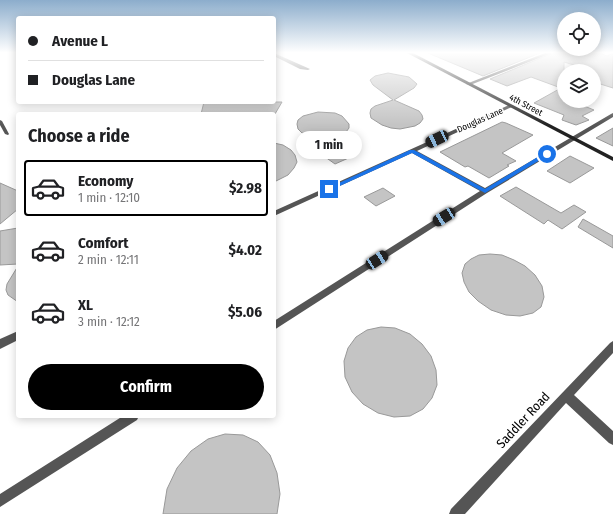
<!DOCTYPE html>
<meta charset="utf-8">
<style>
:root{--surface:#fff;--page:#f6f6f6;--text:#202124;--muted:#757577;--line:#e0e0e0;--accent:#000}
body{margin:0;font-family:"Fira Sans Condensed",sans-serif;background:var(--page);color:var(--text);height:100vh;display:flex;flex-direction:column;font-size:15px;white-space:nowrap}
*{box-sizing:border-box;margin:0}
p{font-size:13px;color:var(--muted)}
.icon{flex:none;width:22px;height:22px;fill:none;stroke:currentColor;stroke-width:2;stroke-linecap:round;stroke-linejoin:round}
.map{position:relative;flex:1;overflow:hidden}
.panel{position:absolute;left:16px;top:112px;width:260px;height:306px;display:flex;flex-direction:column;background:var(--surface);border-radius:4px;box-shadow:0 2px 10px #0003}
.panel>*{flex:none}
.guide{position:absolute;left:16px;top:16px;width:260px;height:88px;border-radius:4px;box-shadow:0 2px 10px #0003;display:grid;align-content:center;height:88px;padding:0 12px;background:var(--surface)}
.buttons{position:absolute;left:557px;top:12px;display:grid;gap:8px}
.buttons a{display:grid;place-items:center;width:44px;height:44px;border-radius:50%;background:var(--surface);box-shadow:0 2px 10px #0003;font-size:20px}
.end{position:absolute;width:18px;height:18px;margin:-9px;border:5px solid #1a73e8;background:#fff;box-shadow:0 0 0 2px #fff}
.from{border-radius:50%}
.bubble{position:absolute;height:28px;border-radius:14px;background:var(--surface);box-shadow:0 2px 10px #0003;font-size:13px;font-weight:700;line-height:28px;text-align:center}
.car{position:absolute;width:12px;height:24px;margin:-12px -6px;border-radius:5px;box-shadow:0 0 3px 1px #0007;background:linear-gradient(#222 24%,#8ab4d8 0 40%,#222 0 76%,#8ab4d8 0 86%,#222 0)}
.guide b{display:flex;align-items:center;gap:14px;height:38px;font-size:15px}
.guide b+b{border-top:1px solid var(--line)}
.guide i{width:10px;height:10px;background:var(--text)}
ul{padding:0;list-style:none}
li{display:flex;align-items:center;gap:12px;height:56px;margin:0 8px 6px;padding:0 4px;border:2px solid transparent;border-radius:4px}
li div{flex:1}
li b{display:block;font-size:15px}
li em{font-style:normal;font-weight:700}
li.active{border-color:var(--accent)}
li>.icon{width:36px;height:36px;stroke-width:1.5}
h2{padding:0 12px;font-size:18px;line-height:48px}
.action{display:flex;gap:8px;margin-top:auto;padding:8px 12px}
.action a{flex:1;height:46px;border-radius:24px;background:var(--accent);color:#fff;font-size:16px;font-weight:700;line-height:46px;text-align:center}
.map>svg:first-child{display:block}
</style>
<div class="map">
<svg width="613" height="514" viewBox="0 0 613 514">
<rect width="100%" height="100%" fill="#fff"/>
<!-- building -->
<path fill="#c4c4c4" stroke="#999" d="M 428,53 L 540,53 L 483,76 Z
M 553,53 L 600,53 L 607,56 L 613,53 L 613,88 L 594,82 L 594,71 L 564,62 L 564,101 L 572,101 L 594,110 L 582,116 L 589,120 L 576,125 L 562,120 L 564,115 L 534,103 L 561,88 L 531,77 L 507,86 L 490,79 Z
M 388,73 L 409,77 L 417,84 L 414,88 L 394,100 L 419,111 L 422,115 L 423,119 L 420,123 L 415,126 L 400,129 L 391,128 L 382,125 L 371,118 L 370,113 L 371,109 L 375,106 L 393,100 L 373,85 L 370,80 L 375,76 Z
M 204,102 L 282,102 L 275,114 L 201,114 Z
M 318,112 L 335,113 L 342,116 L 349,124 L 349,128 L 346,132 L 331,142 L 302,133 L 298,129 L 297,124 L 298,120 L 303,116 Z
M 502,122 L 506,123 L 533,135 L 502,153 L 516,161 L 507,165 L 509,166 L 489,178 L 468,166 L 465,167 L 440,152 Z
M 613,128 L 613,146 L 596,138 Z
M 274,143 L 283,145 L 291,150 L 295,155 L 297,162 L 294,168 L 288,175 L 274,182 Z
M 338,146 L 353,156 L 335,164 L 321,154 Z
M 570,156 L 594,168 L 570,183 L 547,171 Z
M 0,183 L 18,191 L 18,209 L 0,224 Z
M 516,187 L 561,213 L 574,205 L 586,212 L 562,229 L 548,220 L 544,224 L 500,196 Z
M 383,188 L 395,196 L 376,206 L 364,197 Z
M 583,219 L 613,236 L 613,248 L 578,227 Z
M 18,228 L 18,264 L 0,265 L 0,231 Z
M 490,254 L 502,255 L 514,260 L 525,266 L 535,275 L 542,286 L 544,297 L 541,307 L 533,313 L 520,316 L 506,315 L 491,310 L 478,301 L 469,292 L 464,282 L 462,273 L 465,264 L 471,259 L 479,255 Z
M 18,266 L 18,302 L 8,295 L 6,290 L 7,284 Z
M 381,327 L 395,328 L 410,334 L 422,344 L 431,356 L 436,370 L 437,385 L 432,398 L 423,409 L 410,416 L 394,417 L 378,413 L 363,404 L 352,392 L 345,377 L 344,361 L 348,348 L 356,337 L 367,330 Z
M 225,434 L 243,435 L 258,442 L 270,455 L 277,473 L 280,494 L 277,514 L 163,514 L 167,489 L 177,468 L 191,451 L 208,439 Z"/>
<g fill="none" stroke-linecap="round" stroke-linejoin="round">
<!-- service -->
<path fill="#555" fill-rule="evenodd" d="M 0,120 L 2,121 L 9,134 L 8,135 L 5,134 L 0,125 Z"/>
<!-- minor -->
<path fill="#555" fill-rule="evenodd" d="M 274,53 L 310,69 L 308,70 L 300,69 L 274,56 Z
M 545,53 L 552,53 L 470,85 L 466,84 Z
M 509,105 L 514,106 L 417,151 L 485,188 L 611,114 L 613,113 L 613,117 L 487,193 L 274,330 L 274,321 L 480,191 L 412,153 L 274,216 L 274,211 Z
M 18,331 L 18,340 L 0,349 L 0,339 Z
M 613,341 L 613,353 L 574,395 L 613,431 L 613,445 L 609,443 L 566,403 L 465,514 L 449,514 L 451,509 L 610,343 Z
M 123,416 L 139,416 L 137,420 L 0,507 L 0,494 Z"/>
<!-- secondary -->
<path fill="#222" fill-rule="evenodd" d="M 413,53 L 613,157 L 613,161 L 407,53 Z"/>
</g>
<!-- sky -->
<linearGradient id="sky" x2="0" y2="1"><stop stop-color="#8cadcc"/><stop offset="0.42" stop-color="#fff"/><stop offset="1" stop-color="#fff" stop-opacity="0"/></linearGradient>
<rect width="613" height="125" fill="url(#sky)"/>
<!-- route -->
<path fill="#1a73e8" d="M 410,150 L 414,150 L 485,189 L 546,152 L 550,154 L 485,193 L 412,153 L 331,190 L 326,189 Z"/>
<g text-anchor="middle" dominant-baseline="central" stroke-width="3" stroke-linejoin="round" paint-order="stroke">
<!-- far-street labels -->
<g font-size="9" fill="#000" stroke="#fff">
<text transform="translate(526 105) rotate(28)">4th Street</text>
<text transform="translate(480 120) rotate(-24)">Douglas Lane</text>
</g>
<!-- near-street labels -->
<g font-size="13" fill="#000" stroke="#fff">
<text transform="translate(523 420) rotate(-47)">Saddler Road</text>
</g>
</g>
</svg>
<div class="buttons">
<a><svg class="icon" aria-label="locate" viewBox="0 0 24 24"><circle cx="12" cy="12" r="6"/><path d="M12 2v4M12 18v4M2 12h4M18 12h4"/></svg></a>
<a><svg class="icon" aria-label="layers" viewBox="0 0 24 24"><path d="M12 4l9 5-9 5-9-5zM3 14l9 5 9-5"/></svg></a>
</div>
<i class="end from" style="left:547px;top:154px"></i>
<i class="end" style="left:329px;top:189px"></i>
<div class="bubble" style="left:296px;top:131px;width:66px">1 min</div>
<i class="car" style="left:437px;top:139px;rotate:245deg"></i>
<i class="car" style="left:444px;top:217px;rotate:238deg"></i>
<i class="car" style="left:377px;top:260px;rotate:57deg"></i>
<div class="guide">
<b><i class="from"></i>Avenue L</b>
<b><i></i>Douglas Lane</b>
</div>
<section class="panel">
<h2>Choose a ride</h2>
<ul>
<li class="active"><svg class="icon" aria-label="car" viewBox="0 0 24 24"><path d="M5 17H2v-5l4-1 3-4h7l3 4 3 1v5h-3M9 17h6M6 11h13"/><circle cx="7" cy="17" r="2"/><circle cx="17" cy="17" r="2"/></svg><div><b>Economy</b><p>1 min · 12:10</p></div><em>$2.98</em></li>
<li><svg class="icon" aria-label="car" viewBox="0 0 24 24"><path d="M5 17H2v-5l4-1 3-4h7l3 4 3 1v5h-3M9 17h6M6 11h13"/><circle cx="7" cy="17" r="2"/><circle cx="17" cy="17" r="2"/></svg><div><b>Comfort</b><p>2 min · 12:11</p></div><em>$4.02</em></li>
<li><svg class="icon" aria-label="car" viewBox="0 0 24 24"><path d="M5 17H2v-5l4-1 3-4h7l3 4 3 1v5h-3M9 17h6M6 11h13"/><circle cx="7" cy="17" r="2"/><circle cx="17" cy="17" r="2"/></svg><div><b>XL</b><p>3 min · 12:12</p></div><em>$5.06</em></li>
</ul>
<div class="action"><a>Confirm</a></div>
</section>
</div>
